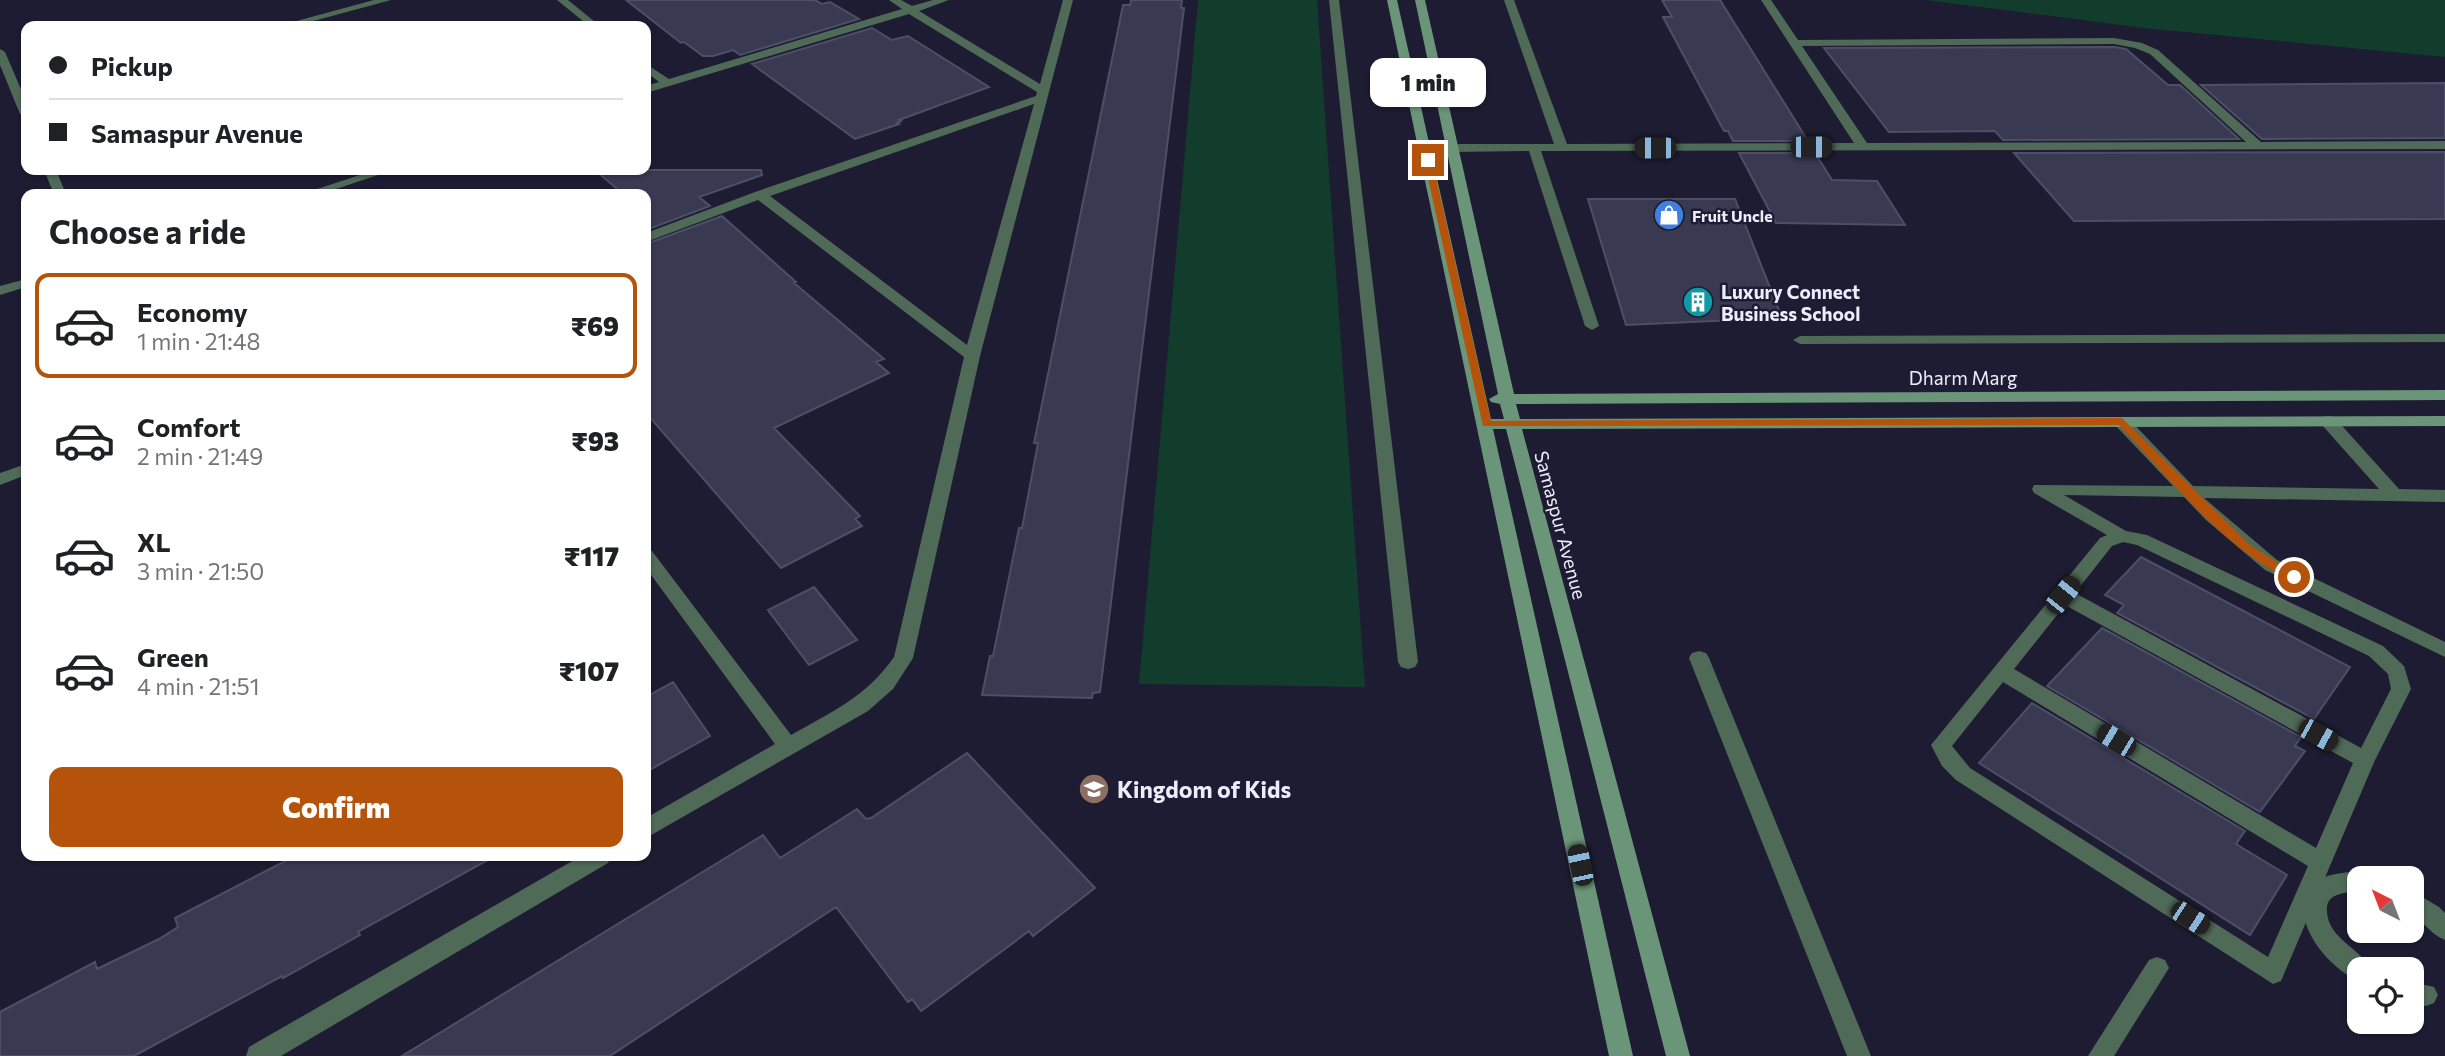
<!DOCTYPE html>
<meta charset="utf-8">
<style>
:root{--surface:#fff;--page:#f6f6f6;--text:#202124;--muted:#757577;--line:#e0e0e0;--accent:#b45309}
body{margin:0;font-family:Commissioner,sans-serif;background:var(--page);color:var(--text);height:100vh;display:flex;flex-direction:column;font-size:26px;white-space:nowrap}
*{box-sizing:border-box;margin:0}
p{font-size:23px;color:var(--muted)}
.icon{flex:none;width:38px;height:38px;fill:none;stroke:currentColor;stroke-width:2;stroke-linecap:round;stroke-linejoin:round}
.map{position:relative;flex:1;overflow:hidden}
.side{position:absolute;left:21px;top:189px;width:630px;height:672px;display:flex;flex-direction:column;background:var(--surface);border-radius:14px;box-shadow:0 2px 5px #0004}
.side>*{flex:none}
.hud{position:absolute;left:21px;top:21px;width:630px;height:154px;border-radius:14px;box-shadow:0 2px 5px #0004;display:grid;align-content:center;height:154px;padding:0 28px;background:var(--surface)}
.needle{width:46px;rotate:318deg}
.controls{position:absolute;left:2347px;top:866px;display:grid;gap:14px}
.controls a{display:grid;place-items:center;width:77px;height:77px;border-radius:14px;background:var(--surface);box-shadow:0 2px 5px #0004;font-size:35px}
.end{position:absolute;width:32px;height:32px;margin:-16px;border:9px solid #b45309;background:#fff;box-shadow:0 0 0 4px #fff}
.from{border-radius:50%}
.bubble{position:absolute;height:49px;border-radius:14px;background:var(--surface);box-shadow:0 2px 5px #0004;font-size:23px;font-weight:800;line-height:49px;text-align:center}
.car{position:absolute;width:21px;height:42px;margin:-21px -10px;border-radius:9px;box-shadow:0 0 5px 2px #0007;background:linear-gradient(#222 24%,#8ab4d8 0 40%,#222 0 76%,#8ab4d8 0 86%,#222 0)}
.hud b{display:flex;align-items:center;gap:24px;height:66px;font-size:26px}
.hud b+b{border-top:2px solid var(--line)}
.hud i{width:18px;height:18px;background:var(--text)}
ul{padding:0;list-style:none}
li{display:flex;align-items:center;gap:21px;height:105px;margin:0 14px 10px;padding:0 14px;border:4px solid transparent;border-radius:14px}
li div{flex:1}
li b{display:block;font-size:26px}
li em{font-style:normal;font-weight:800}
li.active{border-color:var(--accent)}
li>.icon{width:63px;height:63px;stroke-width:1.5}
h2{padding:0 28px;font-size:32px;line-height:84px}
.primary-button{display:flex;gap:14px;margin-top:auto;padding:14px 28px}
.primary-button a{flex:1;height:80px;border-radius:14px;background:var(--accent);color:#fff;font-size:28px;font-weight:800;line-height:80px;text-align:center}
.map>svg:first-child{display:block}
</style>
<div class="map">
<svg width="2445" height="1056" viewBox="0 0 2445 1056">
<rect width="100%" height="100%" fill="#1e1c32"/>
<!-- green -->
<path fill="#123c2c" d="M 1198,0 L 1317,0 L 1365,687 L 1139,684 Z
M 1926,0 L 2445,0 L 2445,57 L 2144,28 Z"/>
<!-- building -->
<path fill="#393a52" stroke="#4d4e67" stroke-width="2" d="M 626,0 L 815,0 L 822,4 L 830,2 L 859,19 L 740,55 L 733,50 L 713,56 L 703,56 L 684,42 L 681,43 Z
M 1131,0 L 1182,0 L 1181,8 L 1184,8 L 1100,692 L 1093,693 L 1092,698 L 982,695 L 990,656 L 993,656 L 1019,528 L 1022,528 L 1038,443 L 1034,443 L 1123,5 L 1130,5 Z
M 1662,0 L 1720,0 L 1808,141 L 1733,141 L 1728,131 L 1724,131 L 1663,17 L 1672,17 Z
M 872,28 L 892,40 L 908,36 L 989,87 L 899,120 L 901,121 L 897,123 L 899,124 L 855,139 L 752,64 Z
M 2114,47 L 2126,49 L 2168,85 L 2180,85 L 2239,139 L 2003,140 L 1995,131 L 1889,132 L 1824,48 Z
M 2445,83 L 2445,138 L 2262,139 L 2201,85 Z
M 2445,152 L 2445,219 L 2074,221 L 2014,153 Z
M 1739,153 L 1815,153 L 1832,180 L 1877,181 L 1905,225 L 1776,223 Z
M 595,170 L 761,170 L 762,175 L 699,197 L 710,206 L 646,230 L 646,194 L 623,194 Z
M 1588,199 L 1735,199 L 1782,318 L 1626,325 Z
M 722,216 L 796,282 L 794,283 L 884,359 L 876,362 L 889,373 L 774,428 L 860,516 L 855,519 L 862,526 L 781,568 L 646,413 L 646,244 Z
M 2141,557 L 2350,667 L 2314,719 L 2117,613 L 2124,605 L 2105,595 Z
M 814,587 L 857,640 L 809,665 L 768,610 Z
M 2102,628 L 2301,737 L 2295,746 L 2305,751 L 2260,812 L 2047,686 Z
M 673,682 L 710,736 L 646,772 L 646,697 Z
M 2032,703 L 2245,831 L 2236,844 L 2287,875 L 2250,935 L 1979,763 Z
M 967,753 L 1095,888 L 1033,936 L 1029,931 L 921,1011 L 912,999 L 908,1002 L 836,907 L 610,1056 L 402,1056 L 763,835 L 780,858 L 857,809 L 866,819 L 871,818 Z
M 295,856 L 495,856 L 358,932 L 360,935 L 283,978 L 282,976 L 134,1056 L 0,1056 L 0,1012 L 95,962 L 97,969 L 159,939 L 178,927 L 175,918 Z"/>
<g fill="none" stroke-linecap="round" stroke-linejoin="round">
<!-- service -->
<path fill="#506a58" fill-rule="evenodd" d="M 2328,416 L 2334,417 L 2399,489 L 2445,490 L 2445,502 L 2204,498 L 2277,560 L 2445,642 L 2445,657 L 2265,570 L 2206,520 L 2184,497 L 2064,495 L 2126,531 L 2147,535 L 2383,646 L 2404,666 L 2411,689 L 2375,760 L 2281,981 L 2273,984 L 1956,780 L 1942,766 L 1931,745 L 2100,538 L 2107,535 L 2034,493 L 2032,489 L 2034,485 L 2173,486 L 2116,426 L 2114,422 L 2122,417 L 2128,418 L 2193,486 L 2379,489 L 2322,425 L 2320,421 L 2322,417 ZM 2123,542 L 2137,545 L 2369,656 L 2388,674 L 2391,689 L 2361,748 L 2075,593 L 2112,546 ZM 2065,605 L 2353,763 L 2316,848 L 2014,669 ZM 2003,682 L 2308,866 L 2268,957 L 1970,768 L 1952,746 Z"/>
<!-- minor -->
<path fill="#506a58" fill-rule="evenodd" d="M 374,0 L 391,0 L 295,26 L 278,26 Z
M 557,0 L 568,0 L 600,26 L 589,26 Z
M 889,0 L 901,0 L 912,6 L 933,0 L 949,0 L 919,11 L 1040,84 L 1063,0 L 1073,0 L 980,356 L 913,658 L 893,689 L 868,711 L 646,838 L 646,818 L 775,744 L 646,568 L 646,549 L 652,551 L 791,735 C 832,712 867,696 894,657 L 964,357 L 758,200 L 646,242 L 646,233 L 755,192 L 1036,96 L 1037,92 L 909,14 L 646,93 L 646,86 L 659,82 L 646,72 L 646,64 L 669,79 L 902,9 ZM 1034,104 L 967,345 L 770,196 Z
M 1329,0 L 1339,0 L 1418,662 L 1415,667 L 1408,669 L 1401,667 L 1398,662 Z
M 1504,0 L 1514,0 L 1567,144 L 1854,143 L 1761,0 L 1771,0 L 1798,40 L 2114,38 L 2142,43 L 2158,50 L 2261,142 L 2445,141 L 2445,149 L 1541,151 L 1599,326 L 1592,330 L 1585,326 L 1529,151 L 1451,152 L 1445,148 L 1451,144 L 1554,144 ZM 2114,44 L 2135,48 L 2150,54 L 2246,142 L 1867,143 L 1802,46 Z
M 0,49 L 5,52 L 26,101 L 26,117 L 20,114 L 0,65 Z
M 44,170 L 56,170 L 66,194 L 54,194 Z
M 375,170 L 393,170 L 321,194 L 302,194 Z
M 26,279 L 26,287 L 0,295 L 0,286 Z
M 2445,334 L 2445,342 L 1800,344 L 1793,340 L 1800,336 Z
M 26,464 L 26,475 L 0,485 L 0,473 Z
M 1699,651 L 1706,653 L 1709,658 L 1871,1056 L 1847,1056 L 1689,658 L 1692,653 Z
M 581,856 L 611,856 L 608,863 L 281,1056 L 246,1056 L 249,1047 Z
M 2359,871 L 2367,874 L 2369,878 L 2359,878 L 2359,891 C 2344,893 2325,893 2327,912 C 2329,940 2361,948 2371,970 L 2359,970 L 2359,981 C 2329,969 2284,917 2313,885 C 2324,873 2344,873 2359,871 Z
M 2412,891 L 2439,907 L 2445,913 L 2445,940 C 2432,935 2423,922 2412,913 Z
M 2157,957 L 2165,960 L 2169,968 L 2114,1056 L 2088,1056 L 2149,960 Z
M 2412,982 L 2434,987 L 2438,995 L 2434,1003 L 2426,1006 L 2412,1004 Z"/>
<!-- secondary -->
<path fill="#6b9578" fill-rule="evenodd" d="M 1387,0 L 1397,0 L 1491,419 L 1504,419 L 1500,404 L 1491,402 L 1489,399 L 1498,394 L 1415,0 L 1425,0 L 1514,394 L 2445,390 L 2445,400 L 1516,404 L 1520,419 L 2445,416 L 2445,426 L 1522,429 L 1690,1056 L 1666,1056 L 1506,429 L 1493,429 L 1633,1056 L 1609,1056 Z"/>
</g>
<!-- route -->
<path fill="#b45309" d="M 1428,157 L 1432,160 L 1491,421 L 2122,418 L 2250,545 L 2300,577 L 2294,581 L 2290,580 C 2221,546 2171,480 2119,425 L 1483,426 L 1424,160 Z"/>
<!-- icons -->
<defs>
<g id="shop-disc" transform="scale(1.575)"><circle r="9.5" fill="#3f7fe0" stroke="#1e1c32"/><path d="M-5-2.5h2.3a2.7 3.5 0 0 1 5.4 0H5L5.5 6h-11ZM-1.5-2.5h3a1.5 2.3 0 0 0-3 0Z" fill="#fff"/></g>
<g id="building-disc" transform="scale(1.575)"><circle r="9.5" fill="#0f9aa8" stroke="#1e1c32"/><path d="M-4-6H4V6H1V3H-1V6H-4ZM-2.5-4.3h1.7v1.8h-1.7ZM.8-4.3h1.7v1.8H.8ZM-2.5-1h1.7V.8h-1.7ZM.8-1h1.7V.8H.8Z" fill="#fff"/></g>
<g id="school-disc" transform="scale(1.575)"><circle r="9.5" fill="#8d6e63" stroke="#1e1c32"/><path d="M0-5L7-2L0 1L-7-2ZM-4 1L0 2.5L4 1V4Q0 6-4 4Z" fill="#fff"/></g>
</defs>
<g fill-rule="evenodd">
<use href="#shop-disc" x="1669" y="215"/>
<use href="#building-disc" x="1698" y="302"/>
<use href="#school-disc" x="1094" y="789"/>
</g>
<g text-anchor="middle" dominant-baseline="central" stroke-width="5" stroke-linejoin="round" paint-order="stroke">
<!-- far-poi labels -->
<g font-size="16" font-weight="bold" fill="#ececfc" stroke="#1e1c32" text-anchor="start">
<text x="1692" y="215">Fruit Uncle</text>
</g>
<!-- poi labels -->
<g font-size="19" font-weight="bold" fill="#ececfc" stroke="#1e1c32" text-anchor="start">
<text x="1721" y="291">Luxury Connect<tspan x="1721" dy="22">Business School</tspan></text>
</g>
<!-- street labels -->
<g font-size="19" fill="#ececfc" stroke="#1e1c32">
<text x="1963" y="377">Dharm Marg</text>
<text transform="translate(1561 525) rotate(75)">Samaspur Avenue</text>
</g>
<!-- near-poi labels -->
<g font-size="23" font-weight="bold" fill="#ececfc" stroke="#1e1c32" text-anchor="start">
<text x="1117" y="789">Kingdom of Kids</text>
</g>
</g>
</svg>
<div class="controls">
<a><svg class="needle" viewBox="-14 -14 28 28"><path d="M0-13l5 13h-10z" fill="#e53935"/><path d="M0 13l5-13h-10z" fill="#757577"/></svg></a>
<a><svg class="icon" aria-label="locate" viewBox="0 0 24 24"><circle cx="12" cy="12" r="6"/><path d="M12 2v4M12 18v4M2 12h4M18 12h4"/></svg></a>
</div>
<i class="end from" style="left:2294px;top:577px"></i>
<i class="end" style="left:1428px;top:160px"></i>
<div class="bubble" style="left:1370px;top:58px;width:116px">1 min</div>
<i class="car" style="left:1811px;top:147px;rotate:90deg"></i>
<i class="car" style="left:1655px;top:148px;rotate:270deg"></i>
<i class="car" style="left:2063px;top:595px;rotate:39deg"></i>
<i class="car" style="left:2318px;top:735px;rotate:119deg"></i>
<i class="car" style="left:2116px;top:740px;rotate:301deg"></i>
<i class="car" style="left:1580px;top:865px;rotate:348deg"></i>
<i class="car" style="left:2190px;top:918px;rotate:123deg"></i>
<div class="hud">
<b><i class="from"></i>Pickup</b>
<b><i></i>Samaspur Avenue</b>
</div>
<section class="side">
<h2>Choose a ride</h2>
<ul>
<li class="active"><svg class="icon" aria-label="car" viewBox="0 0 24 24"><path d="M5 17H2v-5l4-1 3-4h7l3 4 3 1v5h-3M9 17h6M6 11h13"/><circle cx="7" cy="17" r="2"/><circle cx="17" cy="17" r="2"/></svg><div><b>Economy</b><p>1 min · 21:48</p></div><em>₹69</em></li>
<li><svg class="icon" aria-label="car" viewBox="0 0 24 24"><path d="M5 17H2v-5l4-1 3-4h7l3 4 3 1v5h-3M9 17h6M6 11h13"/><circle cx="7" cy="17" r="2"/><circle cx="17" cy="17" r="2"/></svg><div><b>Comfort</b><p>2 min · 21:49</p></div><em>₹93</em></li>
<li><svg class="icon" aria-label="car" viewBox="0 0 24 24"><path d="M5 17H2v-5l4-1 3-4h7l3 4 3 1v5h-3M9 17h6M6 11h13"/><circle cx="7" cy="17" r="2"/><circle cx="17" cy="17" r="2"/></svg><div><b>XL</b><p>3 min · 21:50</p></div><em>₹117</em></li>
<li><svg class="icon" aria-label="car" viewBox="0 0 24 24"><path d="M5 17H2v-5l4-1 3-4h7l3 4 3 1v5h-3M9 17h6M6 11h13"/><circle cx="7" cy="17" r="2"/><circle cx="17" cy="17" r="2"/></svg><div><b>Green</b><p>4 min · 21:51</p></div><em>₹107</em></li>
</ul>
<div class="primary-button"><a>Confirm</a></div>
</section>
</div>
